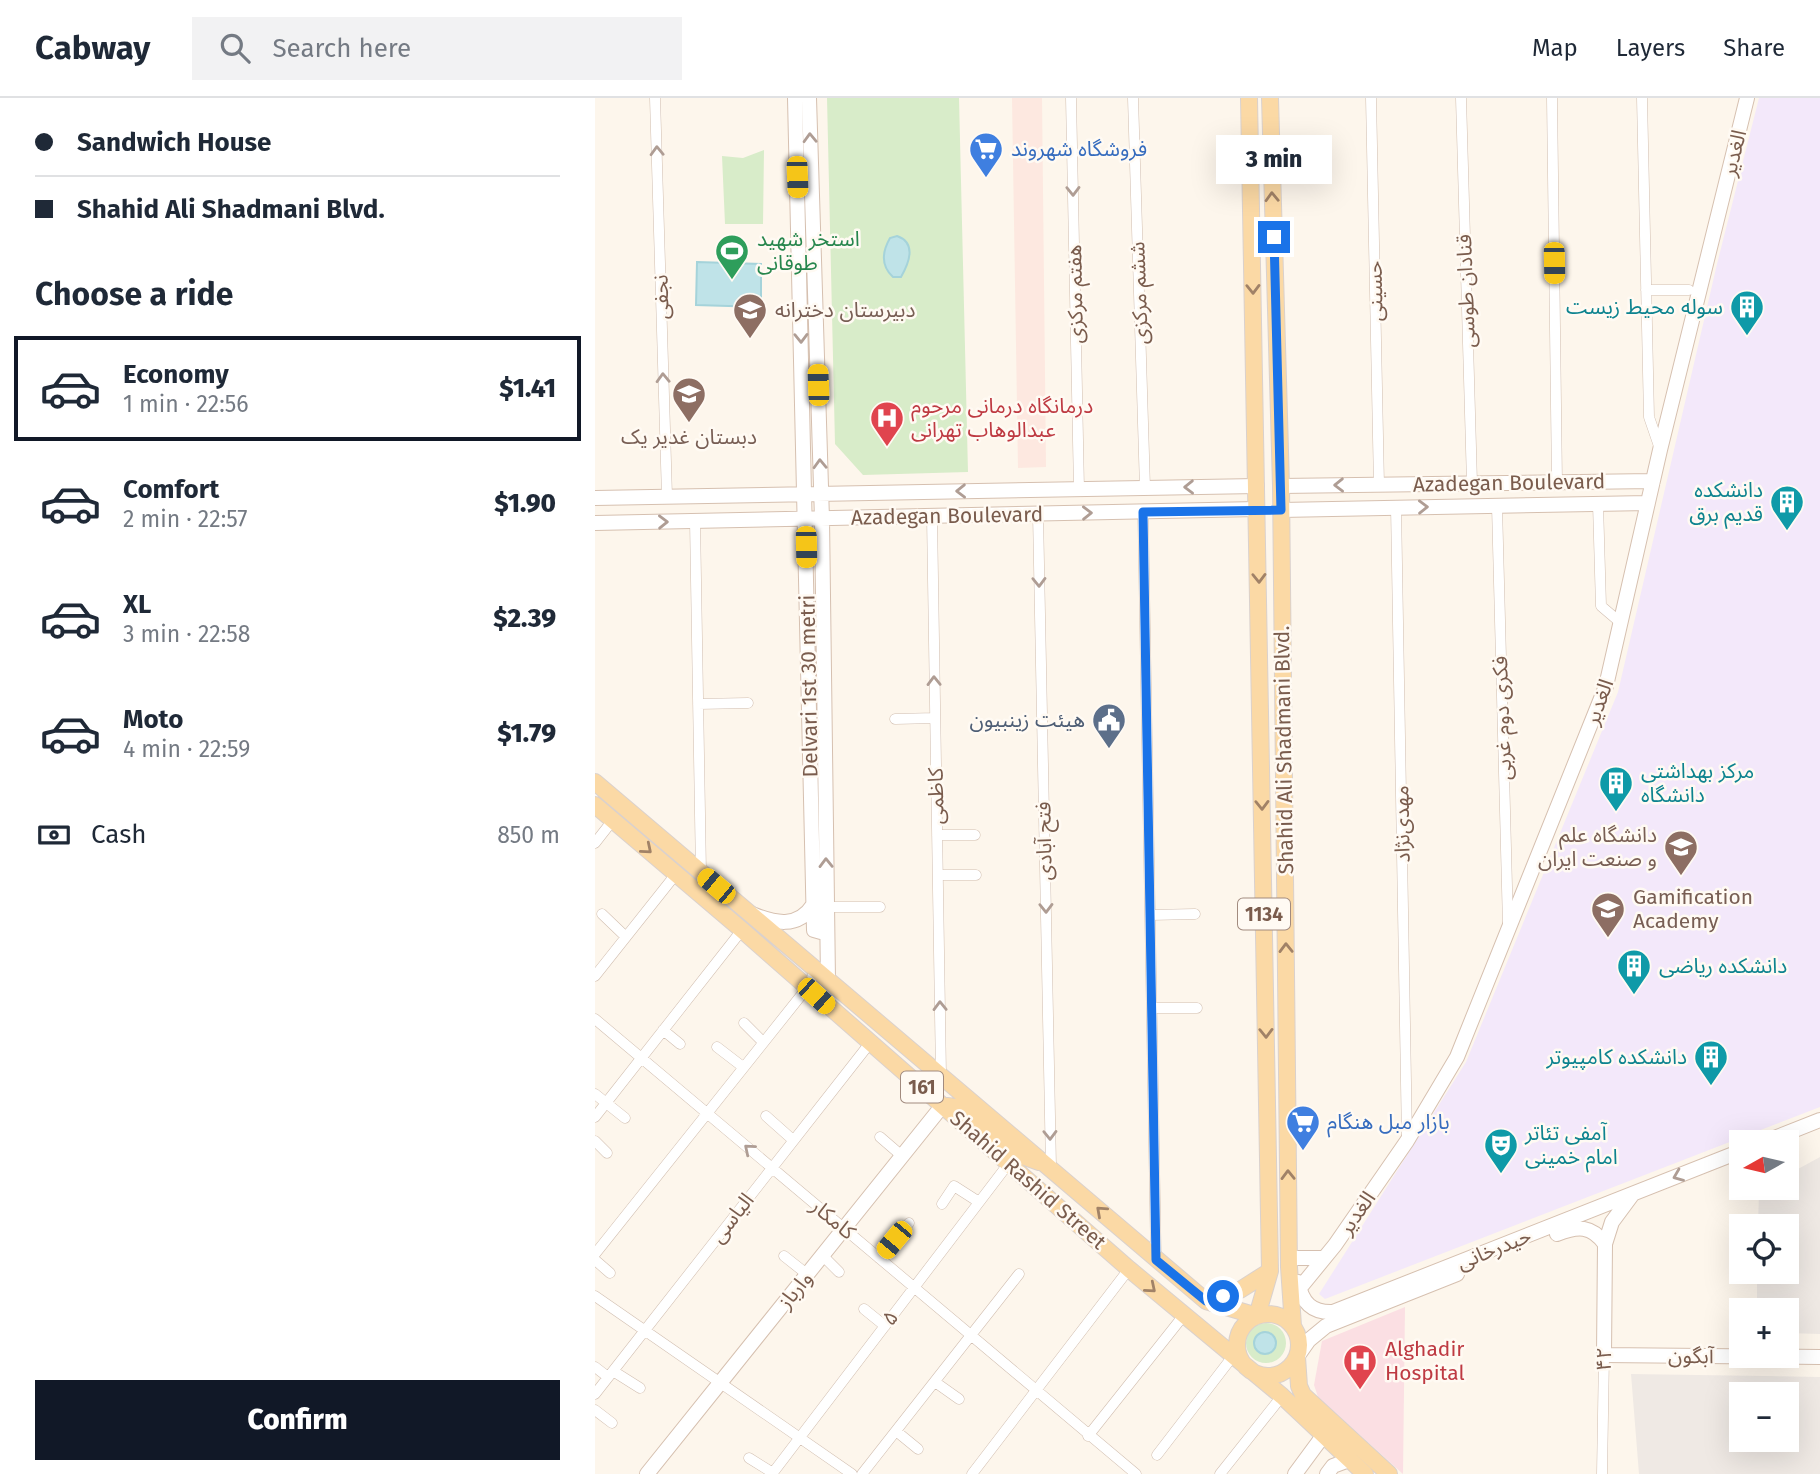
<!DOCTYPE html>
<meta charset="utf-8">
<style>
:root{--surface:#fff;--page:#f2f2f3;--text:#1f2937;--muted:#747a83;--line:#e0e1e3;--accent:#111827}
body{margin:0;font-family:"Fira Sans","Noto Sans Arabic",sans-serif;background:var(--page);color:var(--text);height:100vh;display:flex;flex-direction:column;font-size:26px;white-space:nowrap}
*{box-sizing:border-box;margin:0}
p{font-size:23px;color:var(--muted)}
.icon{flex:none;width:38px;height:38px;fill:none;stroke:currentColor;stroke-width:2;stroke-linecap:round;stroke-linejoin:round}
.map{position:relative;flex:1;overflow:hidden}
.panel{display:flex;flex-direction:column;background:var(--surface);width:595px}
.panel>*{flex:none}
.banner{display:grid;align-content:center;height:154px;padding:0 35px;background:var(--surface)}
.needle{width:46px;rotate:262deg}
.buttons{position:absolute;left:1134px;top:1032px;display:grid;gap:14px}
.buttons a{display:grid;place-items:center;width:70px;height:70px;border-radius:0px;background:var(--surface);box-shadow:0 7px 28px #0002;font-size:35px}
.end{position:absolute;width:32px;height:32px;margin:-16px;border:9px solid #1a73e8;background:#fff;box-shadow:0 0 0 4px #fff}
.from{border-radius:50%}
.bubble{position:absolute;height:49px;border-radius:0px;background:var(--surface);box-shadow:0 7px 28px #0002;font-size:23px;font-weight:800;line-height:49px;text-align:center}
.car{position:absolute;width:21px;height:42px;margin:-21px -10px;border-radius:9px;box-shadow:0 0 5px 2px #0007;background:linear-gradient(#f5c518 24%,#345 0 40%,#f5c518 0 76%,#345 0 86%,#f5c518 0)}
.banner b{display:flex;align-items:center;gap:24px;height:66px;font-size:26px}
.banner b+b{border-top:2px solid var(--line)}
.banner i{width:18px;height:18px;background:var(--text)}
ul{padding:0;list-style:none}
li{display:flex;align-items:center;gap:21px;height:105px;margin:0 14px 10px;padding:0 21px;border:4px solid transparent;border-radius:0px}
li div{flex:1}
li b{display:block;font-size:26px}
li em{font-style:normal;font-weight:800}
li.selected{border-color:var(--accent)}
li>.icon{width:63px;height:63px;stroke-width:1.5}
h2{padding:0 35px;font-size:32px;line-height:84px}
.pay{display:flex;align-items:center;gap:18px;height:77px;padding:0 35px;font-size:26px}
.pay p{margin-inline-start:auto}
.cta{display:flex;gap:14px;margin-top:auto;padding:14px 35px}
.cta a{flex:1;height:80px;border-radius:0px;background:var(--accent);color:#fff;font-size:28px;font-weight:800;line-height:80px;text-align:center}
header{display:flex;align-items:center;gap:42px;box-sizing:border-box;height:98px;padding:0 35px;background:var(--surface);border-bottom:2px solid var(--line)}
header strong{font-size:33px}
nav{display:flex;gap:38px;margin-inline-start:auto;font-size:24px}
.search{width:490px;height:63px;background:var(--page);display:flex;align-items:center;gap:18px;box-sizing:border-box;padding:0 24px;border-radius:0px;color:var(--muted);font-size:26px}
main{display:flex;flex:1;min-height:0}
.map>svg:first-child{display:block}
</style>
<header>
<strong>Cabway</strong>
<div class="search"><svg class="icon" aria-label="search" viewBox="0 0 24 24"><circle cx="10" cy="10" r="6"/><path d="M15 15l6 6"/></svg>Search here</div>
<nav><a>Map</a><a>Layers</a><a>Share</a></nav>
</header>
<main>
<section class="panel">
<div class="banner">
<b><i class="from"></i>Sandwich House</b>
<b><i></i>Shahid Ali Shadmani Blvd.</b>
</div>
<h2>Choose a ride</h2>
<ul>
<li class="selected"><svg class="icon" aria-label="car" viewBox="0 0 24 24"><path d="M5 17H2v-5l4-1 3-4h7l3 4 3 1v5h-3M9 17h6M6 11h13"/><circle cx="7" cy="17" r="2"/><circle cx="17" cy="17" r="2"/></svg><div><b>Economy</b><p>1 min · 22:56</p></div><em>$1.41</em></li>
<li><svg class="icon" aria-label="car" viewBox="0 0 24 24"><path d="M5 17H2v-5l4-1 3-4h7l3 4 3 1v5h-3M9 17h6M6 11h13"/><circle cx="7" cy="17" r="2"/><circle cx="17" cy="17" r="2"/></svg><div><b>Comfort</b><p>2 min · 22:57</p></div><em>$1.90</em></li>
<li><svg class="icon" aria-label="car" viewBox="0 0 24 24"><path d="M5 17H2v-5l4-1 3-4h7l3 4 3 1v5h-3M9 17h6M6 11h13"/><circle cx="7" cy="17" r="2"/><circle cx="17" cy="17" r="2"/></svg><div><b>XL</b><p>3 min · 22:58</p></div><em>$2.39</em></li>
<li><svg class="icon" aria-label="car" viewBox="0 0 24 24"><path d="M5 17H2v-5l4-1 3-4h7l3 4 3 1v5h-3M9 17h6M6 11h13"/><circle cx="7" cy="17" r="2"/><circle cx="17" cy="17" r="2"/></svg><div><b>Moto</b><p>4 min · 22:59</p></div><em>$1.79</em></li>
</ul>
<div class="pay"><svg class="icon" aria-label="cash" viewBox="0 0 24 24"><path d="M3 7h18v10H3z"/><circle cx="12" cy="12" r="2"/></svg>Cash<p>850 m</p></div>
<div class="cta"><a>Confirm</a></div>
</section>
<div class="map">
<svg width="1225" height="1376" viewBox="0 0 1225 1376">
<rect width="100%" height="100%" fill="#fdf6ec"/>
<!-- commercial -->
<path fill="#fde8e0" d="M 417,0 L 447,0 L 451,369 L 423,370 Z"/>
<!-- industrial -->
<path fill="#efe9e4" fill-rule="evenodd" d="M 1225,1059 L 1225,1236 L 1192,1235 L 1192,1213 L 1162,1213 L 1162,1174 L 1192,1174 L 1192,1129 L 1163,1129 L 1164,1093 L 1168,1090 L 1192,1090 L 1192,1077 Z
M 1036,1276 L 1225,1279 L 1225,1376 L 1044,1376 ZM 1146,1297 L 1192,1297 L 1192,1342 L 1146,1342 Z"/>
<!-- education -->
<path fill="#f3e8fa" d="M 1164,0 L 1225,0 L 1225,1009 L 730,1201 L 724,1196 L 871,964 L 1023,594 L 1122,166 Z"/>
<!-- medical -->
<path fill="#fbdfe3" d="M 810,1209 L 808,1376 L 723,1299 L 719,1287 L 727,1243 Z"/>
<!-- green -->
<path fill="#d8ecc9" d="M 232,0 L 364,0 L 373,374 L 268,377 L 240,346 Z
M 169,52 L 168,126 L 130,126 L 127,58 L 148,60 Z
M651 1245a20 20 0 1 1 40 0a20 20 0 1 1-40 0Z"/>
<!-- water -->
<path fill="#bfe3e8" stroke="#a5d3da" stroke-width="2" d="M 302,138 C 322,145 314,165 306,179 L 298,179 C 286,168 287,154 295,140 Z
M 102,164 L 166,166 L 166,209 L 101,207 Z
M659 1245a11 11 0 1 1 22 0a11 11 0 1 1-22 0Z"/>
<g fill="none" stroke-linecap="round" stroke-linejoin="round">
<!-- minor casing -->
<g stroke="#d1beb0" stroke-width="11">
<path id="minor" d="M 60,0 L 72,398
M 476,0 L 484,391
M 538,0 L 550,390
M 776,0 L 784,387
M 866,0 L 877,385
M 957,0 L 962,384
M 1047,0 L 1054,319 L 1065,351
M 1051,192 L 1094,192
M 1003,406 L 1006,508 L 1026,525
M 902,408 L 913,827
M 801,409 L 812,1042
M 548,414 L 561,1162
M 443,416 L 456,1069
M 337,419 L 346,977
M 100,423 L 106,775
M 103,606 L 153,605
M 300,621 L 340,620
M 342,737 L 380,737
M 0,745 L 18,722
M 343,777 L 381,777
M 232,809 L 285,809
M 7,816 L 31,839
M 555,817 L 600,816
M 0,878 L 81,776
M 557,910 L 602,910
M 0,921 L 541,1376
M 149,925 L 168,944
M 68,932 L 85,946
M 122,949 L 148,969
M 0,996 L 30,1020
M 171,1018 L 198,1042
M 0,1019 L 147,832
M 285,1039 L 307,1058
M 0,1043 L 12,1055
M 347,1106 L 359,1088 L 384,1104
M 0,1156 L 212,890 L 221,872
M 189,1158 L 213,1177
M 228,1158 L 244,1174
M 284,1160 L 314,1125
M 0,1162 L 15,1175
M 0,1198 L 257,1376
M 269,1211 L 290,1228
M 0,1269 L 13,1279
M 18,1273 L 45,1290
M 340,1284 L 364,1301
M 0,1296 L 275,945
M 0,1312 L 17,1325
M 301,1333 L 323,1351
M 493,1338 L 589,1217
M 562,1357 L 638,1258
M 154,1360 L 178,1375
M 177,1376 L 414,1065
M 267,1376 L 424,1176
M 377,1376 L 534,1171
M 625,1376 L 687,1298
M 1007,1376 L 1009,1257"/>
</g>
<!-- secondary casing -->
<g stroke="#d6c0b0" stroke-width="16">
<path id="secondary" d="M 200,0 L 219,832 L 226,834 L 232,825
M 214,0 L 227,421 L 233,882
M 686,388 L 1058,383
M 0,400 L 662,388
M 686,412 L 1053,405
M 0,425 L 662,411
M 157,816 C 179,825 203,831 218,807
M 1167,1045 L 1225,1022
M 1037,1097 L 1017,1124 L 1010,1146 L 1009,1257 L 1225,1259
M 962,1136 C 983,1128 996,1127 1010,1146
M 698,1160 L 729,1160
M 703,1184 C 707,1205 717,1215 738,1214 L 1146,1053
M 704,1191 L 740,1147 L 812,1043 L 862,959 L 1011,588 L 1065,352 L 1152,0
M 702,1259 L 714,1242 L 731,1228 L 862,1176
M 52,1376 L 348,1007
M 700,1376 L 728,1338
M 732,1376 L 738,1368 L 754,1362"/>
</g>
<!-- primary casing -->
<g stroke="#dad1cd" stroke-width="18">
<path id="primary" d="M 675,0 L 686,388 L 694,1169 L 698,1228
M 0,684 L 611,1203 L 662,1218 L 675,1173 L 654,0
M 0,707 L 147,832 L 534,1171 L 687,1298 L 770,1376
M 352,1008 L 368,1010 L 422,1056 L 444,1064
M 611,1203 L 645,1192 L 675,1173
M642 1247a31 31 0 1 1 62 0a31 31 0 1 1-62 0Z
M 702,1259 L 704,1288 L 708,1297 L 794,1376"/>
</g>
<!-- minor -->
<use href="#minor" stroke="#fff" stroke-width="10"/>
<!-- secondary -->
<use href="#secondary" stroke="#fff" stroke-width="14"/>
<!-- primary -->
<use href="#primary" stroke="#fbd9a5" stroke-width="16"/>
</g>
<!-- one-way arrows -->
<defs><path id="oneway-chevron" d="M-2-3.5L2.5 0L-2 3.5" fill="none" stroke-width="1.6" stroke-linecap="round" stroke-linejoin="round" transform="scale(1.75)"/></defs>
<g stroke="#af9d94">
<use href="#oneway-chevron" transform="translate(215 40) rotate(-92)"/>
<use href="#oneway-chevron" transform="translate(62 53) rotate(-92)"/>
<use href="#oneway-chevron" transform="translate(478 93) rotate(89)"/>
<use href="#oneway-chevron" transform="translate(206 240) rotate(89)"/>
<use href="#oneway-chevron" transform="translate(68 280) rotate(-92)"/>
<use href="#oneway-chevron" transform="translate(225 366) rotate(-92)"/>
<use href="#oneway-chevron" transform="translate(744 387) rotate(179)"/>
<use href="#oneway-chevron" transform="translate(594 389) rotate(179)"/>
<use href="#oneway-chevron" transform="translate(366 393) rotate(179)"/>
<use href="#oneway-chevron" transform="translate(828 409) rotate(-1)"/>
<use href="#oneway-chevron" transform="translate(492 415) rotate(-1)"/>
<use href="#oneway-chevron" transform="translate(68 424) rotate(-1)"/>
<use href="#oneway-chevron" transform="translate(444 484) rotate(89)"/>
<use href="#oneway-chevron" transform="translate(339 583) rotate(-91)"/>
<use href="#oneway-chevron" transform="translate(231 765) rotate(-91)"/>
<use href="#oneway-chevron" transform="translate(451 810) rotate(89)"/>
<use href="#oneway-chevron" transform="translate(345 908) rotate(-91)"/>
<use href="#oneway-chevron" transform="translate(455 1037) rotate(89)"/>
<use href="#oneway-chevron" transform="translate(154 1051) rotate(-140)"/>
<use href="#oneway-chevron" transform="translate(1083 1078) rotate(158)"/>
</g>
<g stroke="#a18267">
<use href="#oneway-chevron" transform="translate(677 99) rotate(-92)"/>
<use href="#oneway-chevron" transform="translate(658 191) rotate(89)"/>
<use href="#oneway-chevron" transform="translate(664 480) rotate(89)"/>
<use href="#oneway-chevron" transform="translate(667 707) rotate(89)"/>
<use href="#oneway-chevron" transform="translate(52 751) rotate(40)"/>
<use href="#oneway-chevron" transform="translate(691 850) rotate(-91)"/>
<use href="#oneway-chevron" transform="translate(671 935) rotate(89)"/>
<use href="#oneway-chevron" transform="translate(693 1077) rotate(-91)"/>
<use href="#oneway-chevron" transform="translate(506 1113) rotate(-138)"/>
<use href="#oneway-chevron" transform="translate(556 1190) rotate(40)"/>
</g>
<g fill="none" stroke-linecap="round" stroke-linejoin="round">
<!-- route -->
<path stroke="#1a73e8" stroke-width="9" d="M 628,1198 L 611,1203 L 561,1162 L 548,414 L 686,412 L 679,139"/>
</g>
<!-- icons -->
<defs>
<g id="supermarket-pin" transform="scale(1.75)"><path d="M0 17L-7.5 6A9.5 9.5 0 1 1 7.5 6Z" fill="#3f7fe0" stroke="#fffaf3"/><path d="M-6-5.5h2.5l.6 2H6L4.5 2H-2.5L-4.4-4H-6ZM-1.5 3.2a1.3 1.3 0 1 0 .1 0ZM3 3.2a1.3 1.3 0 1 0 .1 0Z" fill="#fff"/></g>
<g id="stadium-pin" transform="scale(1.75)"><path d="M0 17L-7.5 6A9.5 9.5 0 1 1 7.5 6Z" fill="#2e9e5b" stroke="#fffaf3"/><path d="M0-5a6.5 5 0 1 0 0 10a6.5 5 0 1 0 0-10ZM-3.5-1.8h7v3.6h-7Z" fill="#fff"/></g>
<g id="building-pin" transform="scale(1.75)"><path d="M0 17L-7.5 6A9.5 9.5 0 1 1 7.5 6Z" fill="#0f9aa8" stroke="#fffaf3"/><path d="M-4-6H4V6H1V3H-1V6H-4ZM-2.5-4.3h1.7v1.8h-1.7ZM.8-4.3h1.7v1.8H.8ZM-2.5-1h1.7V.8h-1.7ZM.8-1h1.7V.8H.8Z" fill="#fff"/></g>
<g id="school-pin" transform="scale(1.75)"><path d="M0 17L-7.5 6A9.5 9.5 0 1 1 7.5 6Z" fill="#8d6e63" stroke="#fffaf3"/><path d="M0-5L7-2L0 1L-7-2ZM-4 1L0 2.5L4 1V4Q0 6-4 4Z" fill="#fff"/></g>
<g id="hospital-pin" transform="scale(1.75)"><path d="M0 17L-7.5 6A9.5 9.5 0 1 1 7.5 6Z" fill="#e0444e" stroke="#fffaf3"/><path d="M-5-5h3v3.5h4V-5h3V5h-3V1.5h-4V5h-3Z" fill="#fff"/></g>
<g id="civic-pin" transform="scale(1.75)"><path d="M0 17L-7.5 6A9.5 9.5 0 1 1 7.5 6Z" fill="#5c6f8a" stroke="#fffaf3"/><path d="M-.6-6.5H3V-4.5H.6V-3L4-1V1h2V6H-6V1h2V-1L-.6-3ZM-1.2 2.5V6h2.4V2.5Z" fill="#fff"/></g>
<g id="university-pin" transform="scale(1.75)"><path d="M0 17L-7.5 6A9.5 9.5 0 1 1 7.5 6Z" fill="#8d6e63" stroke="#fffaf3"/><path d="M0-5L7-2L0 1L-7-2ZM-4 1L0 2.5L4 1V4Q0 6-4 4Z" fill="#fff"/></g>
<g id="theatre-pin" transform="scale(1.75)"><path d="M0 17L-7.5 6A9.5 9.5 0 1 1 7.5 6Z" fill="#0f9aa8" stroke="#fffaf3"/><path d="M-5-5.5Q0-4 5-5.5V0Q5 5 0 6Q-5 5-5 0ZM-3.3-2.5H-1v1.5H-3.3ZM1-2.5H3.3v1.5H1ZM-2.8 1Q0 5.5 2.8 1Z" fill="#fff"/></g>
</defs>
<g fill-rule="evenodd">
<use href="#supermarket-pin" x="391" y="51"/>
<use href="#stadium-pin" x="137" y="153"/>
<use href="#building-pin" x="1152" y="209"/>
<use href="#school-pin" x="155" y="212"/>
<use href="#school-pin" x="94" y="296"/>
<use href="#hospital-pin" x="292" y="320"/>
<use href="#building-pin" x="1192" y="404"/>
<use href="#civic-pin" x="514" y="622"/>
<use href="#building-pin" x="1021" y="685"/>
<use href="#university-pin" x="1086" y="749"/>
<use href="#university-pin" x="1013" y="811"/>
<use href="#building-pin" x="1039" y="868"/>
<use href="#building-pin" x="1116" y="959"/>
<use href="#supermarket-pin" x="708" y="1024"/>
<use href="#theatre-pin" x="906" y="1047"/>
<use href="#hospital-pin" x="765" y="1263"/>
</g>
<g text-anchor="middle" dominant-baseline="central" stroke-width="5" stroke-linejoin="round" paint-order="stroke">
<!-- shield labels -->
<g fill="#fffaf3" stroke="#a28b7f" stroke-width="2">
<rect x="643" y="800.5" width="52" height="31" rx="5"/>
<rect x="306" y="973.5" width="42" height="31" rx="5"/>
</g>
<g font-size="19" font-weight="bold" fill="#7a5c4d">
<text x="669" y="816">1134</text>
<text x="327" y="989">161</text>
</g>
<!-- shop labels -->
<g font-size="21" fill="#366cbe" stroke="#fffaf3" text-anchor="start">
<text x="416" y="51">فروشگاه شهروند</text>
<text x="732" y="1024">بازار مبل هنگام</text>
</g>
<!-- street labels -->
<g font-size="21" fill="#7a5c4d" stroke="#fffaf3">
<text transform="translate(1139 55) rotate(-76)">الغدیر</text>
<text transform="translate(780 193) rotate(-91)">حسینی</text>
<text transform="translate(871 193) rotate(-92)">قنادان طوسی</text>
<text transform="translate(544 195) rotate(-92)">ششم مرکزی</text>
<text transform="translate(480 196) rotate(-91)">هفتم مرکزی</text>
<text transform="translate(66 199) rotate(-92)">نجفی</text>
<text transform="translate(914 385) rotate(-1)">Azadegan Boulevard</text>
<text transform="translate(352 418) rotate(-1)">Azadegan Boulevard</text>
<text transform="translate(214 588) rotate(-91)">Delvari 1st 30 metri</text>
<text transform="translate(1004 604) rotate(-70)">الغدیر</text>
<text transform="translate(907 620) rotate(-92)">فکری دوم غربی</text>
<text transform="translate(689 652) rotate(-91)">Shahid Ali Shadmani Blvd.</text>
<text transform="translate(341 698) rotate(-91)">کاظمی</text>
<text transform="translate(807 726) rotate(-91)">مهدی‌نژاد</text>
<text transform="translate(449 743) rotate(-91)">فتح آبادی</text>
<text transform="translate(433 1082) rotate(41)">Shahid Rashid Street</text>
<text transform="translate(762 1115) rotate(-55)">الغدیر</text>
<text transform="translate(137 1120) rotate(-52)">الیاسی</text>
<text transform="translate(238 1121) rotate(40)">کامکار</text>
<text transform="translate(899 1151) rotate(-22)">حیدرخانی</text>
<text transform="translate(200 1192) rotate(-51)">وارباز</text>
<text transform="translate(295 1220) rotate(-53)">۵</text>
<text transform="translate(1096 1258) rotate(1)">آبگون</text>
<text transform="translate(1009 1261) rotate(-89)">۴۲</text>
</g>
<!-- leisure labels -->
<g font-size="21" fill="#27864d" stroke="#fffaf3" text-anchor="start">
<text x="162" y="141">استخر شهید<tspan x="162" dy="24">طوقانی</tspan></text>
</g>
<!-- culture labels -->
<g font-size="21" fill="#0d838f" stroke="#fffaf3" text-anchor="end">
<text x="1128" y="209">سوله محیط زیست</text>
<text x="1168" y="392">دانشکده<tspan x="1168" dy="24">قدیم برق</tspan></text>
<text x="1046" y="673" text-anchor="start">مرکز بهداشتی<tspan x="1046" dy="24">دانشگاه</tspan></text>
<text x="1064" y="868" text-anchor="start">دانشکده ریاضی</text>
<text x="1092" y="959">دانشکده کامپیوتر</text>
<text x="930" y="1035" text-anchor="start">آمفی تئاتر<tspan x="930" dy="24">امام خمینی</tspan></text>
</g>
<!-- education labels -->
<g font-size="21" fill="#785e54" stroke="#fffaf3" text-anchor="start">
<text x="180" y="212">دبیرستان دخترانه</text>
<text x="94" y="339" text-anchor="middle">دبستان غدیر یک</text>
<text x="1062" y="737" text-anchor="end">دانشگاه علم<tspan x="1062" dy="24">و صنعت ایران</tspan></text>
<text x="1038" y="799">Gamification<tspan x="1038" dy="24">Academy</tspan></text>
</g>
<!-- health labels -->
<g font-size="21" fill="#be3a42" stroke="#fffaf3" text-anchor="start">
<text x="316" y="308">درمانگاه درمانی مرحوم<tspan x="316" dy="24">عبدالوهاب تهرانی</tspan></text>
<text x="790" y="1251">Alghadir<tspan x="790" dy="24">Hospital</tspan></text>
</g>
<!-- service labels -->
<g font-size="21" fill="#4e5e75" stroke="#fffaf3" text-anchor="end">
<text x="490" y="622">هیئت زینبیون</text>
</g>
</g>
</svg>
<div class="buttons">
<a><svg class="needle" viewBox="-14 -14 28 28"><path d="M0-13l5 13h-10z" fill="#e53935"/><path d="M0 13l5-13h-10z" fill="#747a83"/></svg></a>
<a><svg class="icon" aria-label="locate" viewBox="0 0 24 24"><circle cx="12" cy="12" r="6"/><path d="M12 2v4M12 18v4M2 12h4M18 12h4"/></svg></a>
<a>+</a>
<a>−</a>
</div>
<i class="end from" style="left:628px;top:1198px"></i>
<i class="end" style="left:679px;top:139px"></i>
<div class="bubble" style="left:621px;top:37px;width:116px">3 min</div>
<i class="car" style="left:202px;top:79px;rotate:178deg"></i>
<i class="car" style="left:959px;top:165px;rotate:179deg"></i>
<i class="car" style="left:223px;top:287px;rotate:358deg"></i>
<i class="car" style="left:211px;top:449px;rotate:179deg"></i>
<i class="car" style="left:121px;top:788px;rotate:310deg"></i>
<i class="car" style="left:221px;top:898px;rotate:132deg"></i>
<i class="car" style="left:299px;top:1142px;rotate:220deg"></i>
</div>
</main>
